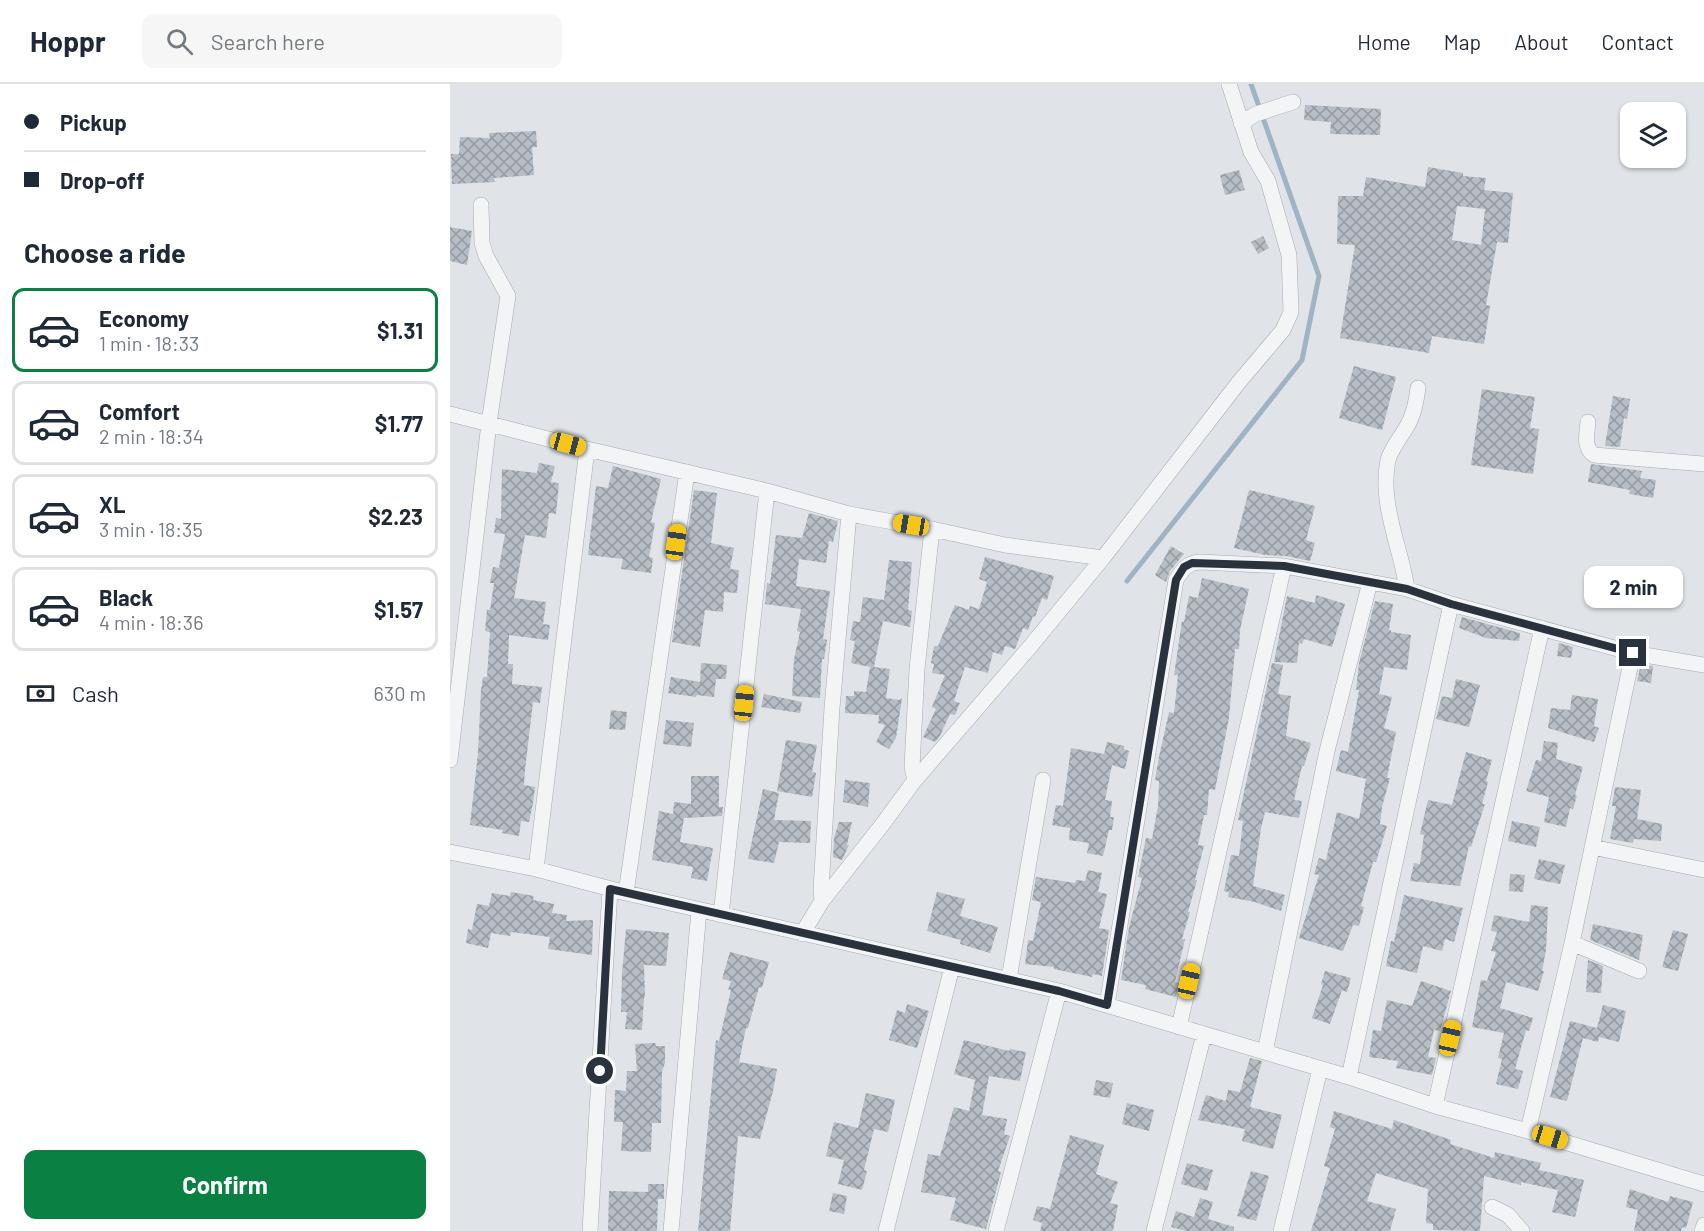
<!DOCTYPE html>
<meta charset="utf-8">
<style>
:root{--surface:#fff;--page:#f6f6f7;--text:#1f2937;--muted:#747a83;--line:#e0e1e3;--accent:#0b8043}
body{margin:0;font-family:Barlow,sans-serif;background:var(--page);color:var(--text);height:100vh;display:flex;flex-direction:column;font-size:22px;white-space:nowrap}
*{box-sizing:border-box;margin:0}
p{font-size:20px;color:var(--muted)}
.icon{flex:none;width:33px;height:33px;fill:none;stroke:currentColor;stroke-width:2;stroke-linecap:round;stroke-linejoin:round}
.map{position:relative;flex:1;overflow:hidden}
.details{display:flex;flex-direction:column;background:var(--surface);width:450px}
.details>*{flex:none}
.guide{display:grid;align-content:center;height:132px;padding:0 24px;background:var(--surface)}
.tools{position:absolute;left:1170px;top:18px;display:grid;gap:12px}
.tools a{display:grid;place-items:center;width:66px;height:66px;border-radius:12px;background:var(--surface);box-shadow:0 2px 4px #0004;font-size:30px}
.end{position:absolute;width:27px;height:27px;margin:-14px;border:8px solid #2a333d;background:#fff;box-shadow:0 0 0 3px #fff}
.from{border-radius:50%}
.bubble{position:absolute;height:42px;border-radius:12px;background:var(--surface);box-shadow:0 2px 4px #0004;font-size:20px;font-weight:700;line-height:42px;text-align:center}
.car{position:absolute;width:18px;height:36px;margin:-18px -9px;border-radius:8px;box-shadow:0 0 4px 2px #0007;background:linear-gradient(#f5c518 24%,#345 0 40%,#f5c518 0 76%,#345 0 86%,#f5c518 0)}
.guide b{display:flex;align-items:center;gap:21px;height:57px;font-size:22px}
.guide b+b{border-top:2px solid var(--line)}
.guide i{width:15px;height:15px;background:var(--text)}
ul{padding:0;list-style:none}
li{display:flex;align-items:center;gap:18px;height:84px;margin:0 12px 9px;padding:0 12px;border:3px solid var(--line);border-radius:12px}
li div{flex:1}
li b{display:block;font-size:22px}
li em{font-style:normal;font-weight:700}
li.active{border-color:var(--accent)}
li>.icon{width:54px;height:54px;stroke-width:1.5}
h2{padding:0 24px;font-size:27px;line-height:72px}
.pay{display:flex;align-items:center;gap:15px;height:66px;padding:0 24px;font-size:22px}
.pay p{margin-inline-start:auto}
.cta{display:flex;gap:12px;margin-top:auto;padding:12px 24px}
.cta a{flex:1;height:69px;border-radius:12px;background:var(--accent);color:#fff;font-size:24px;font-weight:700;line-height:69px;text-align:center}
header{display:flex;align-items:center;gap:36px;box-sizing:border-box;height:84px;padding:0 30px;background:var(--surface);border-bottom:2px solid var(--line)}
header strong{font-size:28px}
nav{display:flex;gap:33px;margin-inline-start:auto;font-size:21px}
.search{width:420px;height:54px;background:var(--page);display:flex;align-items:center;gap:15px;box-sizing:border-box;padding:0 21px;border-radius:12px;color:var(--muted);font-size:22px}
main{display:flex;flex:1;min-height:0}
.map>svg:first-child{display:block}
</style>
<header>
<strong>Hoppr</strong>
<div class="search"><svg class="icon" aria-label="search" viewBox="0 0 24 24"><circle cx="10" cy="10" r="6"/><path d="M15 15l6 6"/></svg>Search here</div>
<nav><a>Home</a><a>Map</a><a>About</a><a>Contact</a></nav>
</header>
<main>
<section class="details">
<div class="guide">
<b><i class="from"></i>Pickup</b>
<b><i></i>Drop-off</b>
</div>
<h2>Choose a ride</h2>
<ul>
<li class="active"><svg class="icon" aria-label="car" viewBox="0 0 24 24"><path d="M5 17H2v-5l4-1 3-4h7l3 4 3 1v5h-3M9 17h6M6 11h13"/><circle cx="7" cy="17" r="2"/><circle cx="17" cy="17" r="2"/></svg><div><b>Economy</b><p>1 min · 18:33</p></div><em>$1.31</em></li>
<li><svg class="icon" aria-label="car" viewBox="0 0 24 24"><path d="M5 17H2v-5l4-1 3-4h7l3 4 3 1v5h-3M9 17h6M6 11h13"/><circle cx="7" cy="17" r="2"/><circle cx="17" cy="17" r="2"/></svg><div><b>Comfort</b><p>2 min · 18:34</p></div><em>$1.77</em></li>
<li><svg class="icon" aria-label="car" viewBox="0 0 24 24"><path d="M5 17H2v-5l4-1 3-4h7l3 4 3 1v5h-3M9 17h6M6 11h13"/><circle cx="7" cy="17" r="2"/><circle cx="17" cy="17" r="2"/></svg><div><b>XL</b><p>3 min · 18:35</p></div><em>$2.23</em></li>
<li><svg class="icon" aria-label="car" viewBox="0 0 24 24"><path d="M5 17H2v-5l4-1 3-4h7l3 4 3 1v5h-3M9 17h6M6 11h13"/><circle cx="7" cy="17" r="2"/><circle cx="17" cy="17" r="2"/></svg><div><b>Black</b><p>4 min · 18:36</p></div><em>$1.57</em></li>
</ul>
<div class="pay"><svg class="icon" aria-label="cash" viewBox="0 0 24 24"><path d="M3 7h18v10H3z"/><circle cx="12" cy="12" r="2"/></svg>Cash<p>630 m</p></div>
<div class="cta"><a>Confirm</a></div>
</section>
<div class="map">
<svg width="1254" height="1147" viewBox="0 0 1254 1147">
<defs>
<pattern id="building-cross-hatch" width="8" height="8" patternUnits="userSpaceOnUse" patternTransform="scale(1.5)"><rect width="8" height="8" fill="#b7bdc4"/><path d="M0 0l8 8M0 8l8-8" fill="none" stroke="#959aa0"/></pattern>
</defs>
<rect width="100%" height="100%" fill="#e0e3e7"/>
<g fill="none" stroke-linecap="round" stroke-linejoin="round">
<!-- stream -->
<path stroke="#9eb4c4" stroke-width="5" d="M 677,497 L 852,276 L 869,192 L 801,0"/>
</g>
<!-- building -->
<path fill="url(#building-cross-hatch)" fill-rule="evenodd" d="M 855,21 L 931,25 L 930,51 L 880,50 L 881,38 L 854,36 Z
M 86,47 L 87,63 L 82,63 L 84,91 L 44,94 L 45,98 L 2,100 L 1,70 L 9,70 L 10,53 L 40,54 L 39,49 Z
M 978,83 L 1013,89 L 1013,92 L 1036,94 L 1034,106 L 1063,109 L 1058,159 L 1047,158 L 1036,221 L 1040,222 L 1034,260 L 982,252 L 979,269 L 890,254 L 905,161 L 887,160 L 888,112 L 913,112 L 916,93 L 975,103 ZM 1007,122 L 1035,125 L 1031,161 L 1002,156 Z
M 789,86 L 795,106 L 775,111 L 770,91 Z
M 0,143 L 22,147 L 17,181 L 0,177 Z
M 813,152 L 819,164 L 808,170 L 801,158 Z
M 904,282 L 946,293 L 932,346 L 889,334 Z
M 1032,305 L 1085,313 L 1080,344 L 1089,345 L 1083,390 L 1021,381 Z
M 1163,312 L 1180,315 L 1177,335 L 1174,334 L 1170,363 L 1155,362 Z
M 89,379 L 105,382 L 101,398 L 109,399 L 106,430 L 99,429 L 96,454 L 75,451 L 64,514 L 96,518 L 93,540 L 100,541 L 98,556 L 59,551 L 58,580 L 63,580 L 62,600 L 92,603 L 90,619 L 83,618 L 75,686 L 74,701 L 85,703 L 83,719 L 79,738 L 71,737 L 69,752 L 52,749 L 53,746 L 20,741 L 28,669 L 31,606 L 33,593 L 37,593 L 40,548 L 35,547 L 37,526 L 40,526 L 44,499 L 40,499 L 43,483 L 49,484 L 55,450 L 44,449 L 46,434 L 51,435 L 52,385 L 87,389 Z
M 1141,380 L 1192,387 L 1190,394 L 1206,396 L 1203,414 L 1179,410 L 1180,406 L 1138,398 Z
M 163,382 L 211,395 L 201,438 L 205,439 L 199,473 L 203,474 L 201,489 L 171,485 L 173,475 L 138,471 L 146,402 L 158,404 Z
M 244,406 L 267,409 L 261,459 L 284,464 L 280,485 L 289,486 L 287,509 L 274,508 L 273,528 L 255,526 L 250,563 L 222,558 Z
M 799,406 L 865,422 L 856,456 L 865,459 L 860,477 L 836,472 L 815,471 L 784,464 Z
M 359,429 L 388,437 L 383,458 L 379,457 L 376,479 L 349,475 L 346,502 L 380,507 L 373,555 L 377,556 L 374,575 L 372,575 L 370,614 L 342,612 L 344,575 L 350,548 L 347,547 L 351,525 L 315,520 L 317,499 L 320,500 L 326,451 L 352,454 Z
M 721,462 L 734,470 L 720,487 L 716,498 L 705,491 Z
M 535,473 L 604,492 L 597,516 L 592,514 L 585,533 L 583,532 L 578,546 L 573,544 L 565,565 L 555,562 L 552,571 L 543,568 L 538,589 L 515,583 L 504,617 L 510,619 L 505,631 L 500,630 L 490,652 L 485,658 L 473,653 L 486,625 L 482,623 L 495,591 L 482,589 L 484,580 L 481,579 L 484,562 L 488,562 L 505,521 L 519,526 L 520,522 L 529,525 L 537,498 L 529,495 Z
M 439,476 L 462,478 L 458,526 L 462,527 L 460,543 L 433,537 L 424,583 L 440,585 L 436,614 L 449,616 L 452,614 L 446,654 L 439,665 L 426,658 L 435,641 L 428,639 L 429,631 L 395,629 L 396,612 L 404,612 L 404,607 L 416,608 L 420,583 L 401,579 L 405,557 L 400,556 L 403,537 L 410,538 L 413,513 L 434,516 Z
M 752,494 L 799,505 L 790,546 L 789,565 L 785,565 L 779,634 L 765,706 L 759,705 L 757,731 L 754,731 L 748,761 L 754,762 L 745,796 L 747,796 L 738,828 L 740,828 L 732,855 L 735,855 L 725,898 L 729,899 L 726,913 L 695,905 L 696,901 L 671,896 L 679,843 L 692,794 L 688,793 L 696,754 L 702,755 L 708,722 L 709,697 L 705,696 L 709,673 L 719,628 L 724,629 L 728,591 L 724,591 L 732,537 L 734,538 L 739,512 L 748,514 Z
M 866,511 L 895,520 L 882,563 L 854,555 L 852,560 L 849,559 L 847,579 L 824,578 L 837,512 L 865,519 Z
M 925,517 L 943,520 L 939,546 L 941,546 L 941,548 L 961,551 L 957,586 L 934,583 L 929,610 L 942,613 L 934,644 L 946,648 L 937,694 L 940,694 L 932,723 L 930,740 L 937,742 L 926,778 L 923,778 L 911,822 L 914,823 L 909,842 L 903,841 L 893,867 L 849,854 L 869,791 L 864,790 L 869,774 L 876,776 L 887,728 L 909,735 L 916,695 L 886,687 L 891,666 L 898,668 L 909,606 L 906,606 L 909,579 Z
M 1012,533 L 1070,549 L 1069,557 L 1036,554 L 1009,544 Z
M 1109,559 L 1123,563 L 1121,574 L 1107,572 Z
M 251,579 L 277,581 L 276,595 L 266,595 L 264,613 L 247,611 L 246,613 L 218,609 L 221,593 L 250,598 Z
M 822,579 L 833,581 L 828,610 L 841,612 L 836,652 L 861,659 L 854,682 L 852,682 L 844,716 L 852,717 L 849,734 L 815,728 L 811,744 L 803,802 L 835,811 L 831,827 L 805,818 L 778,813 L 779,808 L 774,807 L 781,771 L 789,772 L 793,737 L 788,736 Z
M 1191,580 L 1203,582 L 1201,599 L 1187,597 Z
M 1006,595 L 1030,601 L 1019,643 L 986,635 L 992,612 L 1002,614 Z
M 314,610 L 352,618 L 350,629 L 311,623 Z
M 1122,611 L 1148,615 L 1144,642 L 1149,644 L 1144,658 L 1098,644 L 1101,624 L 1120,626 Z
M 161,626 L 177,628 L 175,646 L 159,645 Z
M 216,636 L 244,639 L 241,663 L 213,660 Z
M 336,656 L 367,661 L 362,688 L 366,689 L 362,713 L 327,707 Z
M 1094,657 L 1108,659 L 1106,675 L 1133,683 L 1125,711 L 1127,712 L 1123,725 L 1120,724 L 1116,743 L 1094,738 L 1099,713 L 1076,707 L 1086,676 L 1091,677 Z
M 657,658 L 674,662 L 674,665 L 679,667 L 675,685 L 662,681 L 655,716 L 662,717 L 660,733 L 664,733 L 662,746 L 659,746 L 653,772 L 637,769 L 639,759 L 619,756 L 620,744 L 602,741 L 606,721 L 613,722 L 621,664 L 654,670 Z
M 1016,668 L 1042,676 L 1036,697 L 1038,698 L 1032,720 L 1035,720 L 1021,763 L 1019,762 L 1010,802 L 960,797 L 964,779 L 970,780 L 974,751 L 970,750 L 978,716 L 1002,721 Z
M 241,692 L 269,692 L 269,723 L 273,723 L 272,732 L 234,734 L 230,758 L 263,764 L 257,797 L 241,794 L 243,783 L 202,776 L 209,727 L 223,730 L 224,718 L 241,720 Z
M 395,696 L 420,699 L 418,723 L 393,718 Z
M 1165,703 L 1191,706 L 1187,735 L 1212,740 L 1211,757 L 1184,755 L 1183,759 L 1160,755 L 1166,722 L 1162,722 Z
M 313,705 L 329,709 L 324,736 L 361,737 L 360,759 L 329,758 L 324,779 L 298,775 Z
M 1062,737 L 1090,743 L 1086,763 L 1058,757 Z
M 389,738 L 402,738 L 397,761 L 399,761 L 392,776 L 383,773 L 384,754 Z
M 1089,775 L 1115,781 L 1110,800 L 1084,795 Z
M 638,786 L 652,789 L 648,808 L 657,810 L 649,844 L 659,846 L 652,892 L 643,890 L 642,893 L 604,885 L 604,883 L 575,880 L 578,856 L 583,857 L 591,818 L 582,816 L 586,793 L 625,799 L 626,796 L 635,797 Z
M 1060,790 L 1075,791 L 1073,808 L 1059,807 Z
M 61,808 L 84,812 L 83,816 L 104,820 L 102,829 L 117,831 L 116,837 L 143,836 L 142,871 L 98,865 L 100,853 L 61,848 L 60,852 L 41,849 L 38,864 L 16,859 L 18,845 L 22,846 L 27,820 L 39,822 L 42,809 L 60,812 Z
M 487,808 L 515,815 L 510,832 L 548,843 L 540,869 L 510,860 L 511,856 L 477,847 Z
M 954,811 L 1013,824 L 1004,858 L 995,855 L 992,867 L 973,862 L 967,889 L 936,882 L 941,857 L 944,858 Z
M 1081,821 L 1098,823 L 1096,866 L 1092,887 L 1094,887 L 1088,907 L 1056,898 L 1050,924 L 1083,934 L 1079,947 L 1076,946 L 1065,985 L 1073,987 L 1068,1005 L 1046,1000 L 1052,975 L 1048,974 L 1054,949 L 1022,943 L 1031,896 L 1037,897 L 1046,868 L 1041,867 L 1047,848 L 1041,847 L 1044,831 L 1079,838 Z
M 1143,840 L 1193,851 L 1189,876 L 1140,856 Z
M 176,845 L 219,849 L 216,882 L 194,881 L 195,913 L 194,913 L 192,946 L 175,945 L 177,928 L 171,928 L 172,890 Z
M 1223,846 L 1238,850 L 1228,887 L 1212,883 Z
M 280,868 L 319,878 L 312,904 L 309,903 L 298,944 L 296,944 L 289,978 L 327,985 L 323,1007 L 310,1055 L 288,1052 L 280,1147 L 248,1147 L 266,956 L 269,957 L 281,906 L 278,906 L 281,897 L 272,895 Z
M 1138,876 L 1153,882 L 1151,909 L 1136,908 Z
M 875,887 L 901,894 L 897,908 L 892,906 L 880,940 L 862,934 L 873,901 L 871,900 Z
M 971,897 L 1001,907 L 990,947 L 984,946 L 978,973 L 986,974 L 982,991 L 946,984 L 948,977 L 919,973 L 923,946 L 931,947 L 937,916 L 962,922 Z
M 457,920 L 479,927 L 467,964 L 439,956 L 447,926 L 455,929 Z
M 1153,921 L 1176,927 L 1169,958 L 1149,953 L 1148,958 L 1133,954 L 1117,1017 L 1100,1013 L 1120,937 L 1147,944 Z
M 514,956 L 559,967 L 560,965 L 576,968 L 570,997 L 539,992 L 532,1031 L 557,1035 L 554,1050 L 560,1052 L 548,1087 L 551,1088 L 536,1145 L 500,1136 L 506,1114 L 471,1108 L 478,1070 L 490,1072 L 504,1023 L 519,1027 L 525,996 L 504,990 Z
M 205,959 L 206,962 L 215,962 L 215,979 L 212,987 L 211,1039 L 202,1039 L 201,1068 L 171,1067 L 173,1038 L 164,1038 L 165,1006 L 176,1007 L 177,987 L 187,987 L 185,960 Z
M 800,974 L 812,977 L 800,1023 L 832,1031 L 823,1065 L 792,1057 L 795,1045 L 748,1036 L 756,1011 L 776,1017 L 778,1006 L 790,1008 Z
M 646,996 L 663,999 L 660,1014 L 643,1011 Z
M 416,1009 L 445,1016 L 438,1048 L 424,1045 L 414,1086 L 417,1087 L 412,1106 L 388,1100 L 394,1076 L 376,1072 L 384,1038 L 408,1044 Z
M 677,1019 L 704,1026 L 699,1047 L 672,1040 Z
M 884,1027 L 942,1045 L 944,1036 L 1001,1056 L 1000,1060 L 1044,1074 L 1045,1068 L 1091,1079 L 1089,1086 L 1134,1096 L 1125,1133 L 1102,1128 L 1108,1106 L 1071,1098 L 1071,1101 L 1034,1092 L 1030,1147 L 983,1146 L 983,1140 L 976,1139 L 978,1105 L 926,1089 L 917,1117 L 946,1125 L 940,1147 L 861,1147 L 880,1084 L 874,1082 L 885,1045 L 880,1043 Z
M 620,1051 L 654,1061 L 646,1090 L 668,1098 L 660,1119 L 668,1121 L 663,1147 L 590,1147 L 592,1139 L 583,1136 L 587,1122 L 600,1125 Z
M 737,1079 L 763,1086 L 757,1107 L 731,1100 Z
M 801,1087 L 819,1092 L 806,1137 L 787,1132 Z
M 198,1100 L 214,1100 L 214,1115 L 208,1115 L 207,1147 L 158,1147 L 159,1107 L 198,1108 Z
M 1180,1105 L 1218,1118 L 1220,1112 L 1243,1118 L 1236,1144 L 1232,1143 L 1231,1147 L 1184,1147 L 1188,1126 L 1176,1123 Z
M 383,1109 L 397,1112 L 394,1130 L 379,1127 Z
M 750,1114 L 763,1118 L 758,1135 L 784,1143 L 784,1147 L 736,1147 L 721,1143 L 726,1127 L 744,1133 Z"/>
<g fill="none" stroke-linecap="round" stroke-linejoin="round">
<!-- street casing -->
<g stroke="#a6abb1" stroke-width="16">
<path id="street" d="M 791,39 L 806,30 L 843,18
M 0,330 L 137,365 L 317,407 L 399,430 L 482,445 L 555,461 L 653,474
M 1138,338 C 1137,350 1133,363 1144,371 L 1254,380
M 957,505 C 951,463 929,420 938,376 C 941,365 950,354 956,344 C 964,331 966,318 968,304
M 0,676 L 39,339 L 58,212 L 36,172 L 32,159 L 31,121
M 465,696 L 462,683 L 467,585 L 482,445
M 1142,763 L 1254,786
M 0,768 L 86,785 L 176,809 L 609,907 L 899,993 L 985,1022 L 1078,1047 L 1254,1100
M 86,785 L 137,365
M 176,809 L 237,388
M 372,817 L 371,805 L 382,624 L 399,430
M 271,831 L 317,407
M 352,850 L 372,817 L 432,741 L 465,696 L 579,564 L 653,474 L 789,298 L 833,246 L 841,228 L 839,171 L 818,97 L 801,68 L 779,0
M 1122,859 L 1189,887
M 559,895 L 593,696
M 657,921 L 726,496 C 733,485 737,479 750,478 L 834,482 L 957,505 L 1001,520 L 1183,569 L 1254,581
M 729,943 L 834,482
M 815,968 L 877,667 L 920,498
M 899,993 L 1001,520
M 985,1022 L 1092,544
M 1078,1047 L 1122,859 L 1183,569
M 1042,1123 L 1058,1131 L 1072,1147
M 140,1147 L 160,805
M 221,1147 L 249,826
M 436,1147 L 502,883
M 546,1147 L 609,907
M 704,1147 L 754,950
M 831,1147 L 870,985
M 1252,1147 L 1254,1141"/>
</g>
<!-- street -->
<use href="#street" stroke="#f2f4f6" stroke-width="15"/>
</g>
<g fill="none" stroke-linecap="round" stroke-linejoin="round">
<!-- route -->
<path stroke="#2a333d" stroke-width="8" d="M 150,987 L 160,805 L 609,907 L 657,921 L 726,496 L 734,483 L 742,479 L 834,482 L 957,505 L 1001,520 L 1183,569"/>
</g>
</svg>
<div class="tools">
<a><svg class="icon" aria-label="layers" viewBox="0 0 24 24"><path d="M12 4l9 5-9 5-9-5zM3 14l9 5 9-5"/></svg></a>
</div>
<i class="end from" style="left:150px;top:987px"></i>
<i class="end" style="left:1183px;top:569px"></i>
<div class="bubble" style="left:1134px;top:482px;width:99px">2 min</div>
<i class="car" style="left:118px;top:360px;rotate:105deg"></i>
<i class="car" style="left:461px;top:441px;rotate:280deg"></i>
<i class="car" style="left:226px;top:458px;rotate:8deg"></i>
<i class="car" style="left:294px;top:619px;rotate:6deg"></i>
<i class="car" style="left:739px;top:897px;rotate:13deg"></i>
<i class="car" style="left:1000px;top:954px;rotate:13deg"></i>
<i class="car" style="left:1100px;top:1053px;rotate:107deg"></i>
</div>
</main>
